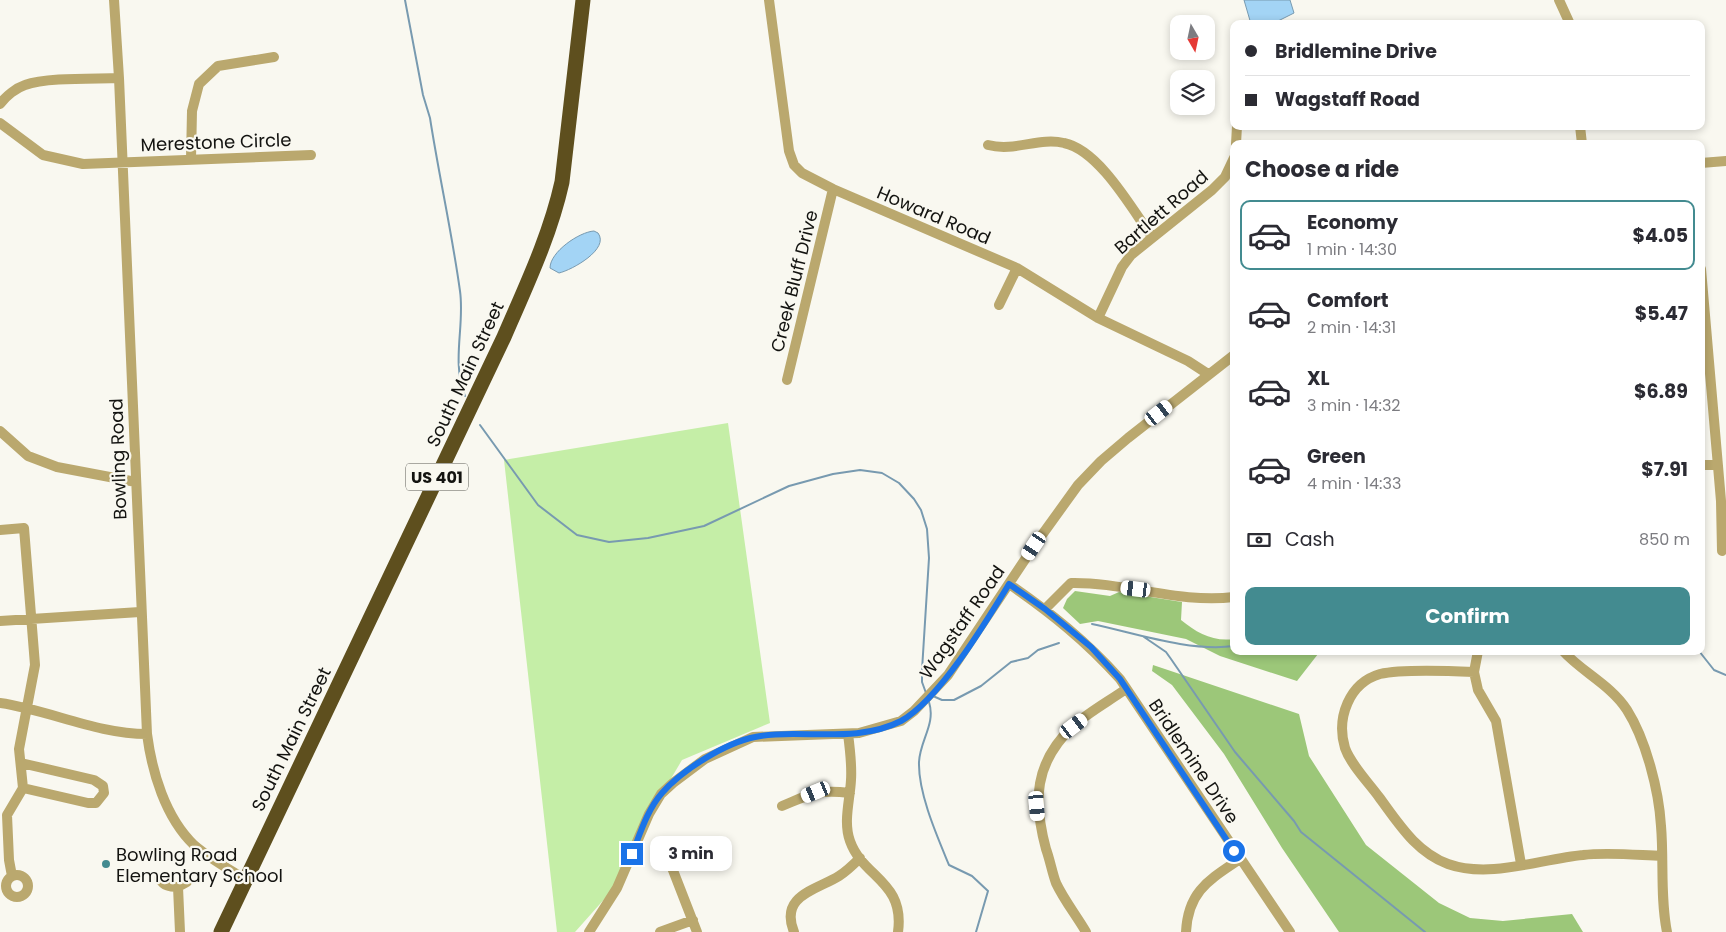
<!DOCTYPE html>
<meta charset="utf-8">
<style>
:root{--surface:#fff;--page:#f2f2f3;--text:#2b2b33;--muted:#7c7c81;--line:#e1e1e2;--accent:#438b90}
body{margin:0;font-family:Poppins,sans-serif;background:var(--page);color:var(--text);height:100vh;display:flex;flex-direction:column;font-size:19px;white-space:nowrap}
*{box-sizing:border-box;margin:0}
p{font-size:16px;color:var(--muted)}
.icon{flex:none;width:28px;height:28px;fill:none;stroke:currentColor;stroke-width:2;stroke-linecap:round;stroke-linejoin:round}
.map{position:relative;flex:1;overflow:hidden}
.details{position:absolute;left:1230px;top:140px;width:475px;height:515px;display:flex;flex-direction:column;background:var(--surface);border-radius:10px;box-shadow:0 2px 8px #0003}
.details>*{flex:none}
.banner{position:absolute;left:1230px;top:20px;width:475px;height:110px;border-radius:10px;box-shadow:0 2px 8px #0003;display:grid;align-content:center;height:110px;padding:0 15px;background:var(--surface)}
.needle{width:32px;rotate:171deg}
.tools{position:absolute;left:1170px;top:15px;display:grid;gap:10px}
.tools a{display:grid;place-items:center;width:45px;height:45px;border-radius:10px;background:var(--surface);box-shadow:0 2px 8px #0003;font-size:25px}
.end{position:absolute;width:22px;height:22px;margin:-11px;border:6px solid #1a73e8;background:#fff;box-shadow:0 0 0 2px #fff}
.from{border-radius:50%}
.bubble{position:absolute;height:35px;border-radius:10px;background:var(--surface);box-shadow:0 2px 8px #0003;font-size:16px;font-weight:700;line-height:35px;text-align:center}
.car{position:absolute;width:15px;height:30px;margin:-15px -8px;border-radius:6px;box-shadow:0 0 4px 1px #0007;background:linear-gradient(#fff 24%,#345 0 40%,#fff 0 76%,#345 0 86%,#fff 0)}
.banner b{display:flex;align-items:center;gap:18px;height:48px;font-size:19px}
.banner b+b{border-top:1px solid var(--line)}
.banner i{width:12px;height:12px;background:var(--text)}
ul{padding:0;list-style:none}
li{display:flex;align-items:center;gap:15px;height:70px;margin:0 10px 8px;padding:0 5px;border:2px solid transparent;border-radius:10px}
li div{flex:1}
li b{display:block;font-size:19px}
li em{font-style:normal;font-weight:700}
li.selected{border-color:var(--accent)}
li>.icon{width:45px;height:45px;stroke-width:1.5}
h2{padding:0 15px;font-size:22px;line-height:60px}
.pay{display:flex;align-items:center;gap:12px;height:55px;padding:0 15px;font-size:19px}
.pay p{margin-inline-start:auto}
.button{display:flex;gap:10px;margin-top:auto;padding:10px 15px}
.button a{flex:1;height:58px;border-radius:10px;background:var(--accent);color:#fff;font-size:20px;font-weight:700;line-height:58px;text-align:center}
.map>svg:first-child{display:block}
</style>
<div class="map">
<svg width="1726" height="932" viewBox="0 0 1726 932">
<rect width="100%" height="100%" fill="#f9f8f0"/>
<!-- green -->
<path fill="#c5eea7" d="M 728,423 L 770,723 L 682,760 L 644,824 L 616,886 L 575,932 L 557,932 L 504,460 Z"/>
<!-- forest -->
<path fill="#9cc779" d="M 1075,591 L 1110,596 L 1119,592 L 1182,602 L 1181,620 C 1197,633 1213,642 1234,639 L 1234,651 L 1324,651 L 1318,654 L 1297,681 L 1220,656 L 1186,639 L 1098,621 L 1080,624 L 1063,608 L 1067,599 Z
M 1153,665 L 1299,714 L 1309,756 L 1366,845 L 1439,903 L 1470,918 L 1503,921 L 1572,914 L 1583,932 L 1339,932 L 1282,848 L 1224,754 L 1172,685 L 1152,671 Z"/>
<!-- water -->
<path fill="#a3d4f5" stroke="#789ab0" d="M 1244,0 L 1290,0 L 1294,13 L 1272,24 L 1251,24 Z
M 594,231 L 598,233 C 610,249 572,270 559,273 L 550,268 C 550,252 579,232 594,231 Z"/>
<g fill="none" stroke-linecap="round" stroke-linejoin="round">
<!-- stream -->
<path stroke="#789ab0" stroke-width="2" d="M 405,0 L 423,95 L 430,118 C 439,176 452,233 460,291 C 465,326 451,361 465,396
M 480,425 L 538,505 L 577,535 L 609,542 L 648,538 L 704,526 L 789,486 L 833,474 L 860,470 L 882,473 L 899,483 L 914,499 L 921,510 L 927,529 L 929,558 L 922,670 L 922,682 L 926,693
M 1092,624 C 1135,633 1189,652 1234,646
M 1144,637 L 1166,652 L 1171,659 L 1235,752 L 1294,821 L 1301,832 L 1425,932
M 1699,651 L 1714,670 L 1726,675
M 933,696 L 942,700 L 954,700 L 981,686 L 1011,662 L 1028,658 L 1038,650 L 1059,643
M 929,702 C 936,724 920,740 919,762 C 918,793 937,836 949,865 L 972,876 L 988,891 L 976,932"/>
<!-- minor -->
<path stroke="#baa86e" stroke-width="10" d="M 114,0 L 119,78 L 147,734 C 152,772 165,817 194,845 C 209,858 228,869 245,879
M 769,0 L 789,151 L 794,165 L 802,173 L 833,189 L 1017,268 L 1098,318 L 1188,361 L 1208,374
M 1559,0 L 1570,24
M 0,104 C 6,96 16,88 25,85 C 47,77 95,79 119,78
M 0,123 L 43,155 L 83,164 L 311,155
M 1580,126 L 1582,144
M 1236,144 L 1237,126
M 988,145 C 1015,152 1039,137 1064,143 C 1099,150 1132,209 1152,237
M 191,159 L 192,111 L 199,84 L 218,66 L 274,57
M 1701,163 L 1726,161
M 1701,269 L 1721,501 L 1722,551
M 999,305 L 1017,268
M 1098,318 L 1122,267 L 1131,255 L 1212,190 L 1225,177 L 1234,158
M 787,380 L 833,189
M 0,431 L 28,456 L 57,467 L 136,482
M 1701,465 L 1718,465
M 0,530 L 24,528 L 35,665 L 19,749 L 23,788 L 7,815 L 9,860 L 12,876
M 1009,584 C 1051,613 1086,641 1120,679 L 1290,932
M 1045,609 L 1071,583 C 1125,582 1180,604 1234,597
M 0,621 L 140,612
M 1478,651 L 1474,672 L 1478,690 L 1496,721 L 1521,864
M 1563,651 C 1582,672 1611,685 1627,710 C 1646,740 1659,791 1661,826 C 1664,861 1660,897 1667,932
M 1474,672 C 1452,671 1401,669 1380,674 C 1349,683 1336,718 1345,748 C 1351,765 1369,783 1379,797 C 1399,824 1416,852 1448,864 C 1490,879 1540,859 1583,855 C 1608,852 1636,855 1662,856
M 0,703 C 49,710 97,734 147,734
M 848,734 C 850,749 852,765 851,780 C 850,800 843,822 850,841 C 863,878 905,881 898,932
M 21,763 L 94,780 L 103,786 L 104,793 L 96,803 L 88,803 L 23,788
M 782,806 C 811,794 817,789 850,793
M6 886a11 11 0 1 1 22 0a11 11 0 1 1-22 0Z
M 159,878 C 164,886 169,887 178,887
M 180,932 L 178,887 L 187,882
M 589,932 L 617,888 L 649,814 L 661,794 L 673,783 L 705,759 L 753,737 L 859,733 L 901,721 L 914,711 L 948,675 L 1034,546 L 1078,485 L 1101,461 L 1128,438 L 1234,355
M 660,932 L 693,920
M 697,932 L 669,860 L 708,845
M 794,932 C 779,895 817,890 839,876 C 847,871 854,864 860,858
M 1086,932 C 1076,915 1064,900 1056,883 C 1052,872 1050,860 1046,849 C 1033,801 1034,763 1073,726 C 1089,712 1109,701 1126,689
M 1186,932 C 1188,891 1209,880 1240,859"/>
<!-- highway -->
<path stroke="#5e4f1e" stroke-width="15" d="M 221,932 L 504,337 C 526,286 550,236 562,182 L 583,0"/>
</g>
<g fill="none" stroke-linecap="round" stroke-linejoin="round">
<!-- route -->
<path stroke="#1a73e8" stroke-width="6" d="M 632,854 C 640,834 647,810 662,793 C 682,770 725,743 755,737 C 767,734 781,734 793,734 C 829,734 868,738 901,721 C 939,700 986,622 1009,584 L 1045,609 L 1091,647 L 1120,679 L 1234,851"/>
</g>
<!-- markers -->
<circle fill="#438b90" stroke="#f9f8f0" stroke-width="2" cx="106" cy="864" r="5"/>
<g text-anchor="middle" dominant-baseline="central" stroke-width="4.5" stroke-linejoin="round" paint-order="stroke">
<!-- shield labels -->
<rect fill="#f9f8f0" stroke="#585853" stroke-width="1" x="406" y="463.5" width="62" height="27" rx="4"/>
<g font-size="16" font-weight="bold" fill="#131310">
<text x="437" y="477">US 401</text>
</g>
<!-- street labels -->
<g font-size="18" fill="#131310" stroke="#f9f8f0">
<text transform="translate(216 142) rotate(-2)">Merestone Circle</text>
<text transform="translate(1161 212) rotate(-41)">Bartlett Road</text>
<text transform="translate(934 215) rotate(23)">Howard Road</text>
<text transform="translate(794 281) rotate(-76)">Creek Bluff Drive</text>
<text transform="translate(465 374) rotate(-65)">South Main Street</text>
<text transform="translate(118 459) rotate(-92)">Bowling Road</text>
<text transform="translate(962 622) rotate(-55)">Wagstaff Road</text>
<text transform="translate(291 739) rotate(-64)">South Main Street</text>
<text transform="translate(1194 761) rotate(56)">Bridlemine Drive</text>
</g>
<!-- poi labels -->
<g font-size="18" fill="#131310" stroke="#f9f8f0" text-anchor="start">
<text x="116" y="854">Bowling Road<tspan x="116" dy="21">Elementary School</tspan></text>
</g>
</g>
</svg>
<div class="tools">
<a><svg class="needle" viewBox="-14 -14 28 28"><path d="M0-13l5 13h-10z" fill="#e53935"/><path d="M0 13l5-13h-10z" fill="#7c7c81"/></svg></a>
<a><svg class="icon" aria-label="layers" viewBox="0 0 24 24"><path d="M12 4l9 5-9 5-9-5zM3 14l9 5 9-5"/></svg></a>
</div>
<i class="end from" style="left:1234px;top:851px"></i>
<i class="end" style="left:632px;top:854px"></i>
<div class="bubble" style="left:650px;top:836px;width:82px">3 min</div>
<i class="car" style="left:1159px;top:413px;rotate:52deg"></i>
<i class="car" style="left:1034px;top:546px;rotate:214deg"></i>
<i class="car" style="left:1136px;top:589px;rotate:277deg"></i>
<i class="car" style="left:1074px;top:726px;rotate:53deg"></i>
<i class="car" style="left:816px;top:792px;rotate:248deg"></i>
<i class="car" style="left:1037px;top:806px;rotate:175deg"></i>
<div class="banner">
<b><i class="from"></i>Bridlemine Drive</b>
<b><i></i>Wagstaff Road</b>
</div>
<section class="details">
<h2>Choose a ride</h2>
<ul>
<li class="selected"><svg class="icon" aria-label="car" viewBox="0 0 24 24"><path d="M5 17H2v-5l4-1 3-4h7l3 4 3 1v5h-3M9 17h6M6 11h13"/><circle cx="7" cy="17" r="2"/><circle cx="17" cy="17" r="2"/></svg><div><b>Economy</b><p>1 min · 14:30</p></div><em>$4.05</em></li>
<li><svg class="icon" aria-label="car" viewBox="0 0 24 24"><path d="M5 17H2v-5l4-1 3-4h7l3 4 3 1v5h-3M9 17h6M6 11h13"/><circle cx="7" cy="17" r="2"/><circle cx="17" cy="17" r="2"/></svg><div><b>Comfort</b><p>2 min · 14:31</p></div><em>$5.47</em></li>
<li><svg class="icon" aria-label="car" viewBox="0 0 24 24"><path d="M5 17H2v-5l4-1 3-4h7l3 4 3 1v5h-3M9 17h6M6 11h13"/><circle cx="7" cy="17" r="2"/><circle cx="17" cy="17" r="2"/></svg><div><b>XL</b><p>3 min · 14:32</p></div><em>$6.89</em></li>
<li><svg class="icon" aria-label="car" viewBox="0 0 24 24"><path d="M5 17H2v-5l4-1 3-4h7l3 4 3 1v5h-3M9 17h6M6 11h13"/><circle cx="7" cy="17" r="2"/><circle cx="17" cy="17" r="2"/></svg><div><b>Green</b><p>4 min · 14:33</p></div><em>$7.91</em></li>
</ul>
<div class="pay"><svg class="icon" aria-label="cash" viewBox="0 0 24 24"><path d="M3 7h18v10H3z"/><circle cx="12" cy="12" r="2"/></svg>Cash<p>850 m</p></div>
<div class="button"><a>Confirm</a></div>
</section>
</div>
